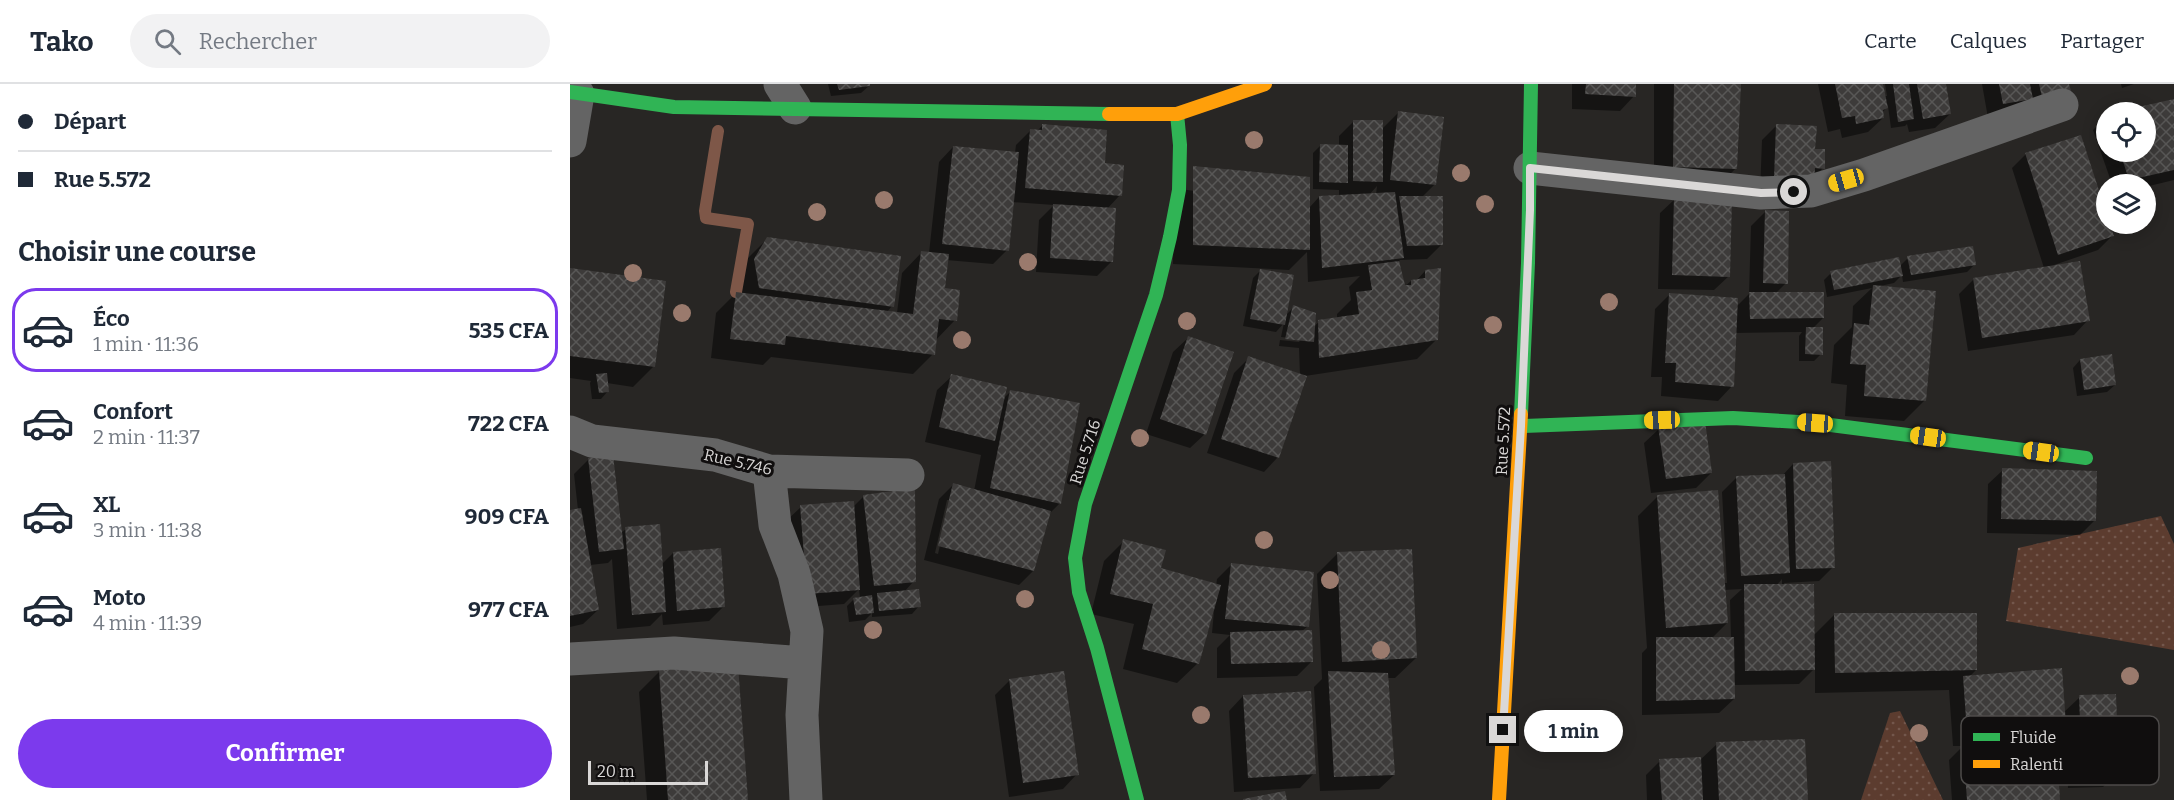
<!DOCTYPE html>
<html lang="fr">
<meta charset="utf-8">
<style>
:root{--surface:#fff;--page:#f2f2f3;--text:#1f2937;--muted:#747a83;--line:#e0e1e3;--accent:#7c3aed}
body{margin:0;font-family:Bitter,serif;background:var(--page);color:var(--text);height:100vh;display:flex;flex-direction:column;font-size:22px;white-space:nowrap}
*{box-sizing:border-box;margin:0}
p{font-size:20px;color:var(--muted)}
.icon{flex:none;width:33px;height:33px;fill:none;stroke:currentColor;stroke-width:2;stroke-linecap:round;stroke-linejoin:round}
.map{position:relative;flex:1;overflow:hidden}
.sheet{display:flex;flex-direction:column;background:var(--surface);width:570px}
.sheet>*{flex:none}
.banner{display:grid;align-content:center;height:132px;padding:0 18px;background:var(--surface)}
.fabs{position:absolute;left:1526px;top:18px;display:grid;gap:12px}
.fabs a{display:grid;place-items:center;width:60px;height:60px;border-radius:50%;background:var(--surface);box-shadow:0 3px 15px #0003;font-size:30px}
.scale{position:absolute;left:18px;bottom:15px;width:120px;box-sizing:border-box;padding-left:6px;border:3px solid #dad8d7;border-top:0;font-size:16px;line-height:21px;white-space:nowrap;color:#dad8d7;-webkit-text-stroke:4px #100e0e;paint-order:stroke}
.end{position:absolute;width:27px;height:27px;margin:-14px;border:8px solid #dad8d7;background:#111;box-shadow:0 0 0 3px #111}
.from{border-radius:50%}
.bubble{position:absolute;height:42px;border-radius:21px;background:var(--surface);box-shadow:0 3px 15px #0003;font-size:20px;font-weight:700;line-height:42px;text-align:center}
.car{position:absolute;width:18px;height:36px;margin:-18px -9px;border-radius:8px;box-shadow:0 0 4px 2px #0007;background:linear-gradient(#f5c518 24%,#345 0 40%,#f5c518 0 76%,#345 0 86%,#f5c518 0)}
.banner b{display:flex;align-items:center;gap:21px;height:57px;font-size:22px}
.banner b+b{border-top:2px solid var(--line)}
.banner i{width:15px;height:15px;background:var(--text)}
ul{padding:0;list-style:none}
li{display:flex;align-items:center;gap:18px;height:84px;margin:0 12px 9px;padding:0 6px;border:3px solid transparent;border-radius:24px}
li div{flex:1}
li b{display:block;font-size:22px}
li em{font-style:normal;font-weight:700}
li.active{border-color:var(--accent)}
li>.icon{width:54px;height:54px;stroke-width:1.5}
h2{padding:0 18px;font-size:27px;line-height:72px}
.action{display:flex;gap:12px;margin-top:auto;padding:12px 18px}
.action a{flex:1;height:69px;border-radius:36px;background:var(--accent);color:#fff;font-size:24px;font-weight:700;line-height:69px;text-align:center}
header{display:flex;align-items:center;gap:36px;box-sizing:border-box;height:84px;padding:0 30px;background:var(--surface);border-bottom:2px solid var(--line)}
header strong{font-size:28px}
nav{display:flex;gap:33px;margin-inline-start:auto;font-size:21px}
.search{width:420px;height:54px;background:var(--page);display:flex;align-items:center;gap:15px;box-sizing:border-box;padding:0 21px;border-radius:33px;color:var(--muted);font-size:22px}
main{display:flex;flex:1;min-height:0}
.map>svg:first-child{display:block}
</style>
<header>
<strong>Tako</strong>
<div class="search"><svg class="icon" aria-label="search" viewBox="0 0 24 24"><circle cx="10" cy="10" r="6"/><path d="M15 15l6 6"/></svg>Rechercher</div>
<nav><a>Carte</a><a>Calques</a><a>Partager</a></nav>
</header>
<main>
<section class="sheet">
<div class="banner">
<b><i class="from"></i>Départ</b>
<b><i></i>Rue 5.572</b>
</div>
<h2>Choisir une course</h2>
<ul>
<li class="active"><svg class="icon" aria-label="car" viewBox="0 0 24 24"><path d="M5 17H2v-5l4-1 3-4h7l3 4 3 1v5h-3M9 17h6M6 11h13"/><circle cx="7" cy="17" r="2"/><circle cx="17" cy="17" r="2"/></svg><div><b>Éco</b><p>1 min · 11:36</p></div><em>535 CFA</em></li>
<li><svg class="icon" aria-label="car" viewBox="0 0 24 24"><path d="M5 17H2v-5l4-1 3-4h7l3 4 3 1v5h-3M9 17h6M6 11h13"/><circle cx="7" cy="17" r="2"/><circle cx="17" cy="17" r="2"/></svg><div><b>Confort</b><p>2 min · 11:37</p></div><em>722 CFA</em></li>
<li><svg class="icon" aria-label="car" viewBox="0 0 24 24"><path d="M5 17H2v-5l4-1 3-4h7l3 4 3 1v5h-3M9 17h6M6 11h13"/><circle cx="7" cy="17" r="2"/><circle cx="17" cy="17" r="2"/></svg><div><b>XL</b><p>3 min · 11:38</p></div><em>909 CFA</em></li>
<li><svg class="icon" aria-label="car" viewBox="0 0 24 24"><path d="M5 17H2v-5l4-1 3-4h7l3 4 3 1v5h-3M9 17h6M6 11h13"/><circle cx="7" cy="17" r="2"/><circle cx="17" cy="17" r="2"/></svg><div><b>Moto</b><p>4 min · 11:39</p></div><em>977 CFA</em></li>
</ul>
<div class="action"><a>Confirmer</a></div>
</section>
<div class="map">
<svg width="1604" height="716" viewBox="0 0 1604 716">
<defs>
<pattern id="grass-dots" width="8" height="8" patternUnits="userSpaceOnUse" patternTransform="scale(1.5)"><rect width="8" height="8" fill="#5c3c2f"/><path d="M2 2h.1M6 6h.1" fill="none" stroke="#73574c" stroke-width="1.8" stroke-linecap="round"/></pattern>
<pattern id="building-cross-hatch" width="8" height="8" patternUnits="userSpaceOnUse" patternTransform="scale(1.5)"><rect width="8" height="8" fill="#3d3b3a"/><path d="M0 0l8 8M0 8l8-8" fill="none" stroke="#585756"/></pattern>
</defs>
<rect width="100%" height="100%" fill="#282624"/>
<!-- grass -->
<path fill="url(#grass-dots)" d="M 1591,432 L 1604,460 L 1604,566 L 1436,537 L 1448,464 Z
M 1330,627 L 1373,716 L 1291,716 L 1320,629 Z"/>
<!-- shadow -->
<path fill="#0007" fill-rule="evenodd" d="M 258,0 L 298,0 L 299,2 L 291,9 L 261,12 Z
M 1002,0 L 1065,0 L 1064,12 L 1050,27 L 1002,25 Z
M 1084,0 L 1169,0 L 1166,84 L 1146,105 L 1084,103 Z
M 1248,0 L 1312,0 L 1314,12 L 1317,12 L 1315,0 L 1374,0 L 1380,30 L 1365,44 L 1339,48 L 1337,40 L 1335,42 L 1321,44 L 1318,22 L 1312,29 L 1313,34 L 1298,48 L 1272,54 L 1270,45 L 1258,48 Z
M 1412,0 L 1498,0 L 1418,34 Z
M 1551,0 L 1564,0 L 1552,4 Z
M 1604,16 L 1604,96 L 1575,103 L 1575,100 L 1542,100 L 1523,46 L 1536,33 L 1536,68 L 1575,68 L 1575,28 L 1549,28 Z
M 828,29 L 865,100 L 852,113 L 872,160 L 857,175 L 830,176 L 828,178 L 834,203 L 841,197 L 846,197 L 855,187 L 867,255 L 847,275 L 735,292 L 708,373 L 694,388 L 637,369 L 664,289 L 679,274 L 730,292 L 729,264 L 709,262 L 710,256 L 729,258 L 731,255 L 711,253 L 714,239 L 706,248 L 673,242 L 683,194 L 691,186 L 715,232 L 724,223 L 743,243 L 749,238 L 767,235 L 767,230 L 781,216 L 779,203 L 790,192 L 738,198 L 737,168 L 719,186 L 603,180 L 604,104 L 739,124 L 749,113 L 769,112 L 769,106 L 743,105 L 743,69 L 751,61 L 769,62 L 769,52 L 784,37 L 812,45 ZM 807,102 L 806,110 L 799,111 Z
M 473,41 L 533,81 L 550,111 L 537,125 L 542,177 L 527,192 L 466,188 L 469,136 L 484,121 L 442,118 L 437,166 L 423,180 L 376,176 L 373,205 L 385,236 L 365,257 L 363,270 L 343,290 L 201,273 L 193,281 L 141,274 L 146,229 L 166,209 L 164,196 L 177,175 L 197,155 L 322,222 L 317,228 L 327,229 L 332,189 L 352,168 L 359,169 L 369,78 L 383,63 L 445,69 L 446,61 L 460,47 L 467,47 Z
M 1207,41 L 1244,67 L 1253,84 L 1242,95 L 1190,109 L 1192,56 Z
M 1456,70 L 1536,133 L 1536,140 L 1538,140 L 1542,152 L 1528,166 L 1484,181 L 1518,236 L 1504,251 L 1398,267 L 1389,210 L 1404,195 L 1474,184 L 1442,84 Z
M 1105,115 L 1159,192 L 1144,206 L 1088,205 L 1090,129 Z
M 1195,128 L 1216,199 L 1206,209 L 1253,234 L 1242,245 L 1251,270 L 1244,277 L 1229,277 L 1229,252 L 1232,248 L 1165,249 L 1162,302 L 1148,317 L 1091,312 L 1092,293 L 1081,293 L 1085,225 L 1099,211 L 1166,223 L 1179,210 L 1181,142 Z
M 1338,174 L 1404,181 L 1397,188 L 1333,198 L 1332,191 L 1324,199 L 1310,202 L 1354,317 L 1334,337 L 1275,332 L 1277,301 L 1261,299 L 1264,261 L 1282,243 L 1283,222 L 1302,204 L 1257,213 L 1254,196 L 1261,189 L 1330,182 Z
M 0,185 L 83,283 L 63,303 L 37,299 L 38,307 L 31,315 L 22,315 L 20,299 L 21,297 L 0,294 Z
M 618,254 L 635,350 L 620,364 L 576,350 L 603,268 Z
M 1510,276 L 1545,301 L 1537,308 L 1507,312 L 1503,284 Z
M 382,292 L 433,315 L 440,308 L 490,419 L 479,430 L 463,487 L 449,501 L 354,476 L 369,415 L 383,401 L 404,407 L 411,371 L 355,358 L 367,306 ZM 377,416 L 380,416 L 368,470 L 365,469 Z
M 1089,345 L 1141,389 L 1126,404 L 1081,409 L 1074,359 Z
M 19,375 L 51,449 L 56,445 L 91,481 L 103,469 L 154,522 L 139,537 L 93,541 L 92,530 L 80,542 L 47,545 L 42,475 L 38,479 L 20,481 L 28,526 L 13,540 L 0,543 L 0,427 L 8,426 L 4,390 Z
M 1223,380 L 1263,483 L 1249,497 L 1214,499 L 1243,552 L 1264,531 L 1406,586 L 1399,593 L 1493,629 L 1510,613 L 1548,688 L 1533,703 L 1498,704 L 1496,640 L 1480,655 L 1488,716 L 1382,716 L 1379,676 L 1393,662 L 1383,662 L 1379,606 L 1245,609 L 1245,584 L 1229,600 L 1163,601 L 1164,615 L 1149,629 L 1072,631 L 1072,569 L 1077,564 L 1068,432 L 1088,412 L 1154,499 L 1157,499 L 1152,408 L 1166,394 L 1212,392 ZM 1212,495 L 1212,502 L 1206,502 ZM 1172,505 L 1160,516 L 1161,554 L 1142,554 L 1157,539 L 1154,506 Z
M 1433,386 L 1524,437 L 1510,451 L 1417,449 L 1418,400 Z
M 294,412 L 344,497 L 334,508 L 349,522 L 342,530 L 302,533 L 302,529 L 295,536 L 279,538 L 277,522 L 284,515 L 290,514 L 289,505 L 274,520 L 223,524 L 216,437 L 231,423 L 283,423 Z
M 554,457 L 590,485 L 646,502 L 647,495 L 661,481 L 738,542 L 732,547 L 741,578 L 727,592 L 647,594 L 647,564 L 660,551 L 642,549 L 644,527 L 628,579 L 607,599 L 553,585 L 564,540 L 521,530 L 534,477 Z
M 767,470 L 846,574 L 825,594 L 817,594 L 824,691 L 809,705 L 750,707 L 744,603 L 752,595 L 747,490 Z
M 167,582 L 176,716 L 77,716 L 69,608 L 89,588 Z
M 440,596 L 507,690 L 493,705 L 439,713 L 425,611 Z
M 673,612 L 744,689 L 730,704 L 664,708 L 659,627 Z
M 1234,656 L 1237,716 L 1077,716 L 1076,691 L 1090,677 L 1129,677 L 1147,660 Z"/>
<g fill="none" stroke-linecap="round" stroke-linejoin="round">
<!-- stream -->
<path stroke="#7e5748" stroke-width="12" d="M 148,47 L 135,127 L 136,134 L 178,140 L 166,208"/>
</g>
<!-- building -->
<path fill="url(#building-cross-hatch)" d="M 267,0 L 300,0 L 300,2 L 269,6 Z
M 1016,0 L 1066,0 L 1066,13 L 1015,10 Z
M 1104,0 L 1171,0 L 1167,85 L 1103,83 Z
M 1265,0 L 1313,0 L 1318,24 L 1313,26 L 1314,34 L 1286,40 L 1285,32 L 1272,34 Z
M 1323,0 L 1339,0 L 1344,35 L 1328,38 Z
M 1347,0 L 1376,0 L 1381,30 L 1353,35 Z
M 1429,0 L 1460,0 L 1463,15 L 1433,20 Z
M 1469,0 L 1499,0 L 1501,7 L 1472,13 Z
M 1604,15 L 1604,86 L 1559,96 L 1550,68 L 1575,68 L 1575,28 L 1546,28 Z
M 828,27 L 874,33 L 866,101 L 820,96 Z
M 783,36 L 813,36 L 813,98 L 783,97 Z
M 472,40 L 537,46 L 535,79 L 554,81 L 552,112 L 455,104 L 460,45 L 472,46 Z
M 1206,40 L 1247,42 L 1245,65 L 1255,65 L 1255,85 L 1245,84 L 1244,97 L 1204,95 Z
M 1511,51 L 1536,128 L 1536,140 L 1540,140 L 1544,152 L 1488,171 L 1455,69 Z
M 750,60 L 778,61 L 778,99 L 749,98 Z
M 383,62 L 449,68 L 439,167 L 372,160 Z
M 623,82 L 740,93 L 740,166 L 623,161 Z
M 825,108 L 834,174 L 752,184 L 749,112 Z
M 829,112 L 873,112 L 873,161 L 837,162 Z
M 1104,113 L 1162,115 L 1160,193 L 1102,191 Z
M 483,120 L 546,124 L 543,178 L 480,174 Z
M 1195,126 L 1219,127 L 1218,200 L 1193,199 Z
M 197,153 L 331,172 L 324,223 L 189,204 L 184,175 Z
M 1403,162 L 1406,181 L 1341,191 L 1337,172 Z
M 351,167 L 379,170 L 375,204 L 390,206 L 387,237 L 369,235 L 365,271 L 216,252 L 215,261 L 160,255 L 166,208 L 343,230 Z
M 1329,173 L 1333,192 L 1264,206 L 1260,187 Z
M 829,177 L 835,201 L 841,201 L 841,196 L 855,194 L 855,186 L 871,184 L 868,256 L 749,274 L 748,236 L 789,230 L 786,208 L 802,206 L 798,181 Z
M 1510,177 L 1520,237 L 1412,254 L 1403,194 Z
M 0,184 L 96,197 L 85,283 L 0,272 Z
M 690,185 L 724,191 L 715,241 L 680,235 Z
M 1303,201 L 1366,207 L 1356,317 L 1294,312 L 1296,281 L 1280,280 L 1284,239 L 1299,241 Z
M 1179,208 L 1254,208 L 1254,234 L 1180,235 Z
M 1099,209 L 1168,214 L 1164,303 L 1105,298 L 1106,279 L 1095,279 Z
M 723,221 L 746,229 L 744,258 L 715,255 Z
M 1236,243 L 1253,243 L 1253,271 L 1235,270 Z
M 618,252 L 664,268 L 636,351 L 590,335 Z
M 1542,270 L 1546,301 L 1514,306 L 1510,275 Z
M 678,272 L 737,292 L 709,374 L 651,355 Z
M 37,289 L 39,308 L 29,309 L 26,290 Z
M 381,290 L 437,303 L 425,357 L 369,343 Z
M 440,306 L 510,319 L 491,420 L 420,404 Z
M 1135,337 L 1142,389 L 1096,395 L 1088,343 Z
M 43,371 L 54,465 L 29,468 L 18,374 Z
M 1261,377 L 1265,484 L 1226,485 L 1223,379 Z
M 1432,384 L 1527,387 L 1526,437 L 1431,435 Z
M 1215,390 L 1220,489 L 1171,492 L 1166,392 Z
M 383,399 L 481,427 L 464,487 L 368,462 Z
M 345,404 L 346,498 L 304,502 L 293,411 Z
M 1148,406 L 1158,539 L 1096,544 L 1087,411 Z
M 284,417 L 290,506 L 237,510 L 230,421 Z
M 11,424 L 29,526 L 0,532 L 0,426 Z
M 90,440 L 96,528 L 62,531 L 55,443 Z
M 553,455 L 596,466 L 591,484 L 651,501 L 629,580 L 572,565 L 583,520 L 540,510 Z
M 151,464 L 155,523 L 107,527 L 103,468 Z
M 842,465 L 847,574 L 772,578 L 767,468 Z
M 661,479 L 744,488 L 739,543 L 655,535 Z
M 1174,500 L 1244,500 L 1245,586 L 1175,587 Z
M 349,505 L 351,523 L 309,527 L 307,509 Z
M 302,511 L 304,529 L 286,531 L 283,514 Z
M 1264,529 L 1407,529 L 1407,586 L 1265,589 Z
M 742,546 L 743,578 L 661,580 L 660,548 Z
M 1086,553 L 1164,553 L 1165,615 L 1086,617 Z
M 168,581 L 178,716 L 98,716 L 89,586 Z
M 1492,584 L 1496,641 L 1397,649 L 1393,592 Z
M 494,587 L 509,691 L 453,699 L 439,595 Z
M 758,587 L 818,589 L 825,691 L 764,693 Z
M 741,607 L 746,690 L 678,694 L 673,611 Z
M 1546,610 L 1549,689 L 1512,690 L 1509,611 Z
M 1486,654 L 1490,716 L 1397,716 L 1393,660 Z
M 1235,655 L 1238,716 L 1149,716 L 1146,658 Z
M 1131,673 L 1133,716 L 1092,716 L 1089,675 Z
M 715,707 L 717,716 L 673,716 L 673,715 Z"/>
<g fill="none" stroke-linecap="round" stroke-linejoin="round">
<!-- street -->
<path stroke="#646464" stroke-width="33" d="M 210,0 L 225,24
M 0,57 L 8,10
M 960,84 L 1191,109 L 1241,107 L 1294,91 L 1492,21
M 0,348 L 22,357 L 145,371 L 199,387 L 338,391
M 199,387 L 205,441 L 224,490 L 237,547 L 232,631 L 236,716
M 0,575 L 104,569 L 234,579"/>
<!-- fast -->
<path stroke="#30b455" stroke-width="14" d="M 0,8 L 104,23 L 539,30
M 951,330 L 958,179 L 961,0
M 951,342 L 1163,334 L 1245,339 L 1516,374
M 567,716 L 527,564 L 509,508 L 505,474 L 515,420 L 586,211 L 600,153 L 609,106 L 610,61 L 607,30"/>
<!-- slow -->
<path stroke="#ff9f0a" stroke-width="14" d="M 539,30 L 607,30 L 695,0
M 929,716 L 951,330"/>
</g>
<!-- trees -->
<g fill="#9a7a6d">
<circle cx="684" cy="56" r="9"/>
<circle cx="891" cy="89" r="9"/>
<circle cx="314" cy="116" r="9"/>
<circle cx="915" cy="120" r="9"/>
<circle cx="247" cy="128" r="9"/>
<circle cx="458" cy="178" r="9"/>
<circle cx="63" cy="189" r="9"/>
<circle cx="1039" cy="218" r="9"/>
<circle cx="112" cy="229" r="9"/>
<circle cx="617" cy="237" r="9"/>
<circle cx="923" cy="241" r="9"/>
<circle cx="392" cy="256" r="9"/>
<circle cx="570" cy="354" r="9"/>
<circle cx="694" cy="456" r="9"/>
<circle cx="760" cy="496" r="9"/>
<circle cx="455" cy="515" r="9"/>
<circle cx="303" cy="546" r="9"/>
<circle cx="811" cy="566" r="9"/>
<circle cx="1560" cy="592" r="9"/>
<circle cx="631" cy="631" r="9"/>
<circle cx="1349" cy="649" r="9"/>
</g>
<g fill="none" stroke-linecap="round" stroke-linejoin="round">
<!-- route -->
<path stroke="#dad8d7" stroke-width="8" d="M 933,646 L 951,342 L 960,126 L 960,84 L 1191,109 L 1224,108"/>
</g>
<g text-anchor="middle" dominant-baseline="central" stroke-width="6" stroke-linejoin="round" paint-order="stroke">
<!-- street labels -->
<g font-size="16" fill="#dad8d7" stroke="#100e0e">
<text transform="translate(933 357) rotate(-87)">Rue 5.572</text>
<text transform="translate(515 368) rotate(-72)">Rue 5.716</text>
<text transform="translate(168 378) rotate(13)">Rue 5.746</text>
</g>
</g>
<!-- legend -->
<rect x="1391" y="632" width="198" height="69" rx="9" fill="#100e0e" stroke="#4d4b4a" stroke-width="1.5"/>
<rect x="1403" y="649" width="27" height="8" fill="#30b455"/>
<rect x="1403" y="676" width="27" height="8" fill="#ff9f0a"/>
<g font-size="16" fill="#dad8d7">
<text x="1440" y="659">Fluide</text>
<text x="1440" y="686">Ralenti</text>
</g>
</svg>
<div class="fabs">
<a><svg class="icon" aria-label="locate" viewBox="0 0 24 24"><circle cx="12" cy="12" r="6"/><path d="M12 2v4M12 18v4M2 12h4M18 12h4"/></svg></a>
<a><svg class="icon" aria-label="layers" viewBox="0 0 24 24"><path d="M12 4l9 5-9 5-9-5zM3 14l9 5 9-5"/></svg></a>
</div>
<div class="scale">20 m</div>
<i class="end from" style="left:1224px;top:108px"></i>
<i class="end" style="left:933px;top:646px"></i>
<div class="bubble" style="left:954px;top:626px;width:99px">1 min</div>
<i class="car" style="left:1276px;top:96px;rotate:254deg"></i>
<i class="car" style="left:1092px;top:336px;rotate:268deg"></i>
<i class="car" style="left:1245px;top:339px;rotate:274deg"></i>
<i class="car" style="left:1358px;top:353px;rotate:278deg"></i>
<i class="car" style="left:1471px;top:368px;rotate:278deg"></i>
</div>
</main>
